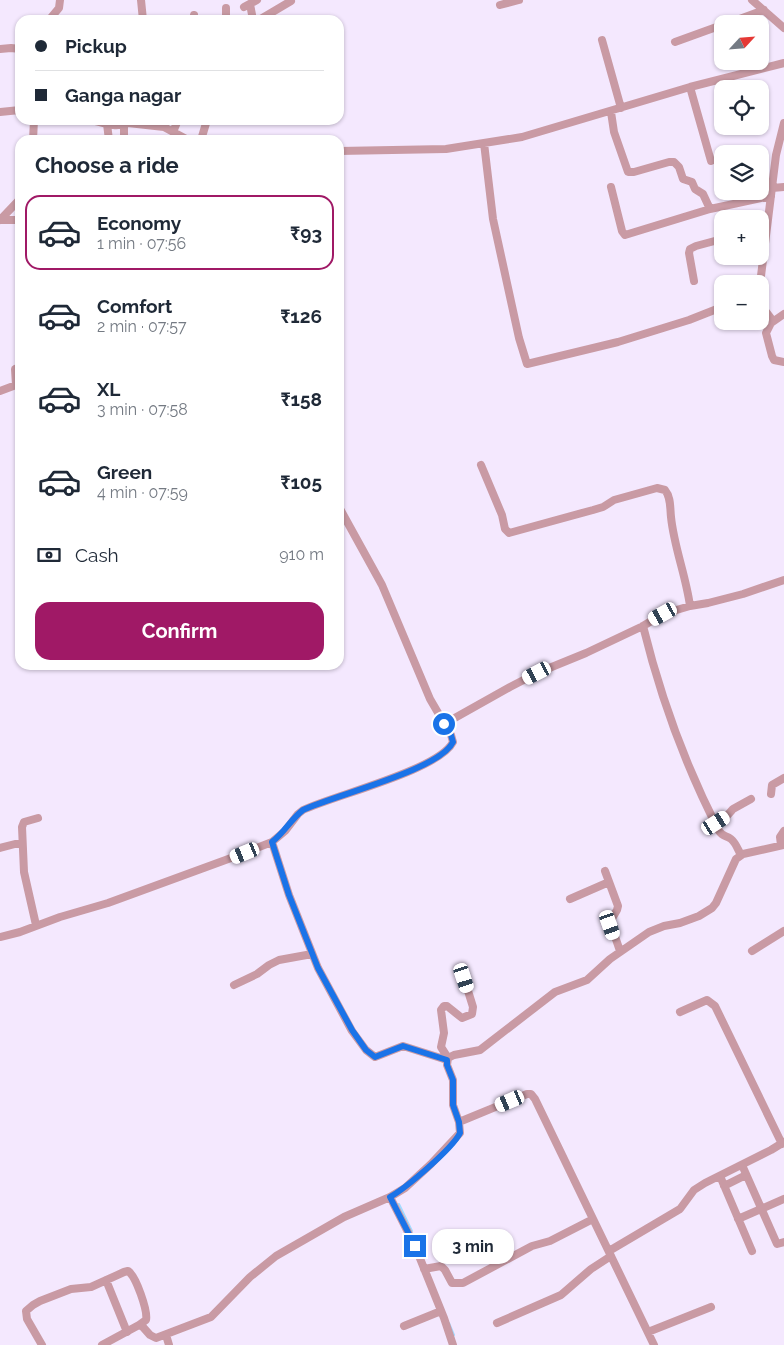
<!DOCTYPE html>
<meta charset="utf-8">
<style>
:root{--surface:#fff;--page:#f2f2f3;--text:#1f2937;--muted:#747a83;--line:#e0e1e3;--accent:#a01966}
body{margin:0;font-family:Raleway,sans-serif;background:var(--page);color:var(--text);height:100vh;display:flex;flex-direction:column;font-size:19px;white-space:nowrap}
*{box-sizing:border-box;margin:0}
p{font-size:16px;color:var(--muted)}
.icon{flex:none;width:28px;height:28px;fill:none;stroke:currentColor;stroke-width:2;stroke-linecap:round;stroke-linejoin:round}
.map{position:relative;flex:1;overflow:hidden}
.panel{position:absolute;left:15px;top:135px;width:329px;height:535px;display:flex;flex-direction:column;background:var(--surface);border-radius:15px;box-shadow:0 1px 4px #0004}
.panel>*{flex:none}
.hud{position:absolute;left:15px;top:15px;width:329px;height:110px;border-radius:15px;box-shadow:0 1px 4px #0004;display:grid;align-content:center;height:110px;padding:0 20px;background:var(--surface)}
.needle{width:32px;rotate:64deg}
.fabs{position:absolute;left:714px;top:15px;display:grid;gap:10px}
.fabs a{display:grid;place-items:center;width:55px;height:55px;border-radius:10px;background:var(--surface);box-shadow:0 1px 4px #0004;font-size:25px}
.end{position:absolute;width:22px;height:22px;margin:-11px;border:6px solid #1a73e8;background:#fff;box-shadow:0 0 0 2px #fff}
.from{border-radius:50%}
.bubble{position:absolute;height:35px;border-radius:15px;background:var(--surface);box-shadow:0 1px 4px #0004;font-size:16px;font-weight:700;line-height:35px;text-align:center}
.car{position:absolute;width:15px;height:30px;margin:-15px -8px;border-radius:6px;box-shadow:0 0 4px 1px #0007;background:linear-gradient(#fff 24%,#345 0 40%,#fff 0 76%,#345 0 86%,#fff 0)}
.hud b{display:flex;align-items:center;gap:18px;height:48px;font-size:19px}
.hud b+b{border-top:1px solid var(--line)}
.hud i{width:12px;height:12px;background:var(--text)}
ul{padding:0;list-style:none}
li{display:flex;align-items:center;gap:15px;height:75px;margin:0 10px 8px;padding:0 10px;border:2px solid transparent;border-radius:15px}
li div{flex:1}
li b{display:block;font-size:19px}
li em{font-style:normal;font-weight:700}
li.current{border-color:var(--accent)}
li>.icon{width:45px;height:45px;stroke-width:1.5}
h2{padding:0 20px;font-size:22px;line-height:60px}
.pay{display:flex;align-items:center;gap:12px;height:55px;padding:0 20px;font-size:19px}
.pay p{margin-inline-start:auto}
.primary-button{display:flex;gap:10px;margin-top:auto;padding:10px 20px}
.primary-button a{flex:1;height:58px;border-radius:15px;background:var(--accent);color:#fff;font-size:20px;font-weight:700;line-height:58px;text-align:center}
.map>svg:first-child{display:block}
</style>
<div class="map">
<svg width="784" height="1345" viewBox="0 0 784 1345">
<rect width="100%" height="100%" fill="#f4e8fe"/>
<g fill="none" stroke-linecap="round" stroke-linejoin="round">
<!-- stream -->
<path stroke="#a2daff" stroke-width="2" d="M 399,1204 L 412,1231
M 449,1323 L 454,1335"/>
<!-- minor -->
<path stroke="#c99aa4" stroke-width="8" d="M 141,0 L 143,20
M 752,0 L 784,28
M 250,4 L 253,20
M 500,5 L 519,0
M 244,7 L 257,0
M 49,20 L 59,8 L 60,0
M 193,20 L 194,15
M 226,20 L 226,8
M 259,20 L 291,1
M 726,24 L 764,10
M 602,40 L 621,108
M 675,42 L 722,25
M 0,49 L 11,48 L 20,49
M 690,87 L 711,161
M 0,112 L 20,110
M 611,112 L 614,132 L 628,172 L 634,172 L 669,162 L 674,162 L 679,167 L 683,179 L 692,182 L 695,189 L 703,194 L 710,209
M 92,120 C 104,123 120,130 130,120
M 128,123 L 164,127 L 188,140
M 107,124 L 109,140
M 173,132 L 178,120
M 33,140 L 34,120
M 124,140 L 124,124
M 201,140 L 207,120
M 484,143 L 493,219 L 519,338 L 527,364 L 618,342 L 689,320 L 722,307
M 339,151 L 446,149 L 522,137 L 690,87 L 784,63
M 611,187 L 622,231 L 625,235 L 710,209 L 771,196
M 772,188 L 784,187
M 0,220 L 20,199
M 0,220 L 20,220
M 694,281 L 689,253 L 690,249 L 696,246 L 722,239
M 760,284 L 776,155 L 784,123
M 760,304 L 773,321
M 784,314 L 771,323 L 766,333 L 772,356 L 774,360 L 784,362
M 0,391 L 16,385 L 15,369 L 20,367
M 481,465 L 502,515 L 505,529 L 509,533 L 593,510 L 603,507 L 614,500 L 657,488 L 665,490 C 671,497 670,508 671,517 C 674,547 686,576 690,606
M 643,626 C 660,695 686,767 719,831 C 723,837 726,835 731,839 C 736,843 738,850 741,855
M 444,724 L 510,687 L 537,673 L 586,653 L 643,626 L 663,614 L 690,606 L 708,603 L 743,594 L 784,580
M 771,794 L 772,785 L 784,778
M 716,823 L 725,818 L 733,809 L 751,799
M 272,842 L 289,895 L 318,968 L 352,1031 L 366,1050 L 375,1057 L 403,1046 L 447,1060
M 781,845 L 780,837 L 784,831
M 0,848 L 15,844 L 22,844
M 605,871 L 618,906 L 617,910 L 610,922 L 620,951
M 570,899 L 609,882
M 36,925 L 24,872 L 22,827 L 24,822 L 38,818
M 0,937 L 20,932 L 60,917 L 108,903 L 231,858 L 272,842 L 285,831 L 298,814 L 303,810 C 335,795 439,770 453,742 L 451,735 L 430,699 L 382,585 L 339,507
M 752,951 L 784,931
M 234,985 L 257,974 L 269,965 L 279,960 L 312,954
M 680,1012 L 707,1000 L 715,1006 L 782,1144
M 448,1058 L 441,1047 L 444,1033 L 441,1010 L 444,1006 L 447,1006 L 462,1018 L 472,1014 L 473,1007 L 464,978
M 459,1122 L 527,1094 L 531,1094 L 535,1099 L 654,1345
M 742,1165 L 777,1244 L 784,1242
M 720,1176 L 752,1251
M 724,1186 L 746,1175
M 390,1197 L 415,1246 L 444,1318 L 453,1345
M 738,1219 L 784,1199
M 609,1251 L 680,1209 L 694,1190 L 705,1183 L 771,1150 L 784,1142
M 424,1269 L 441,1266 L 445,1270 L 452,1283 L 463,1283 L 532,1246 L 550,1241 L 593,1219
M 106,1280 L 127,1332
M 497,1323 L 561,1295 L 591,1269 L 611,1256
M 404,1326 L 441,1311
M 648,1332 L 711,1307
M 166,1335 L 169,1345
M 42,1345 L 27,1319 L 26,1311 L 33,1305 L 40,1301 L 71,1289 L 91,1287 L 124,1272 L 128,1271 C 136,1276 148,1311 146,1320 L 139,1325
M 102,1345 L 139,1325 L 142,1326 L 150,1335 L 156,1338 L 211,1317 L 250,1277 L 276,1256 L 344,1217 L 390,1197 L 405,1188 L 431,1164 L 460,1133 L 459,1122 L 453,1105 L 453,1080 L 447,1065 L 448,1058 L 454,1055 L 480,1050 L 555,992 L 587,980 L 610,959 L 649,932 L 664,926 L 680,923 L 699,916 L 712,908 L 716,903 L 736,859 L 743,854 L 784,845"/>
</g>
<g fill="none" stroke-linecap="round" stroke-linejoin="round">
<!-- route -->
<path stroke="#1a73e8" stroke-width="6" d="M 415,1246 L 390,1197 C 406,1188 452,1149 460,1133 L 459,1122 L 453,1105 L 453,1080 L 447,1065 L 447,1060 L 403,1046 L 375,1057 L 366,1050 L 352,1030 L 318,968 L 289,895 L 272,842 C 285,832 291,819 303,810 C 334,795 440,770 453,742 L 451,735 L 444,724"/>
</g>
</svg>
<div class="fabs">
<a><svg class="needle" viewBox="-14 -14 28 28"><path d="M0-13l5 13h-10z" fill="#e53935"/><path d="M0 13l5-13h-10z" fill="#747a83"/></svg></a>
<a><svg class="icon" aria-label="locate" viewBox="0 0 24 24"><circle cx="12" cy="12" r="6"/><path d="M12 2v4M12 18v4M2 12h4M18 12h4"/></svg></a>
<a><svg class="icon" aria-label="layers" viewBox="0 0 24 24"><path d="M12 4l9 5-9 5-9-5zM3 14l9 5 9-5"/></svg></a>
<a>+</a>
<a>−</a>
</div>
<i class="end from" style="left:444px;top:724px"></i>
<i class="end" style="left:415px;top:1246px"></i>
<div class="bubble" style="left:432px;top:1229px;width:82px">3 min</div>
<i class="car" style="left:663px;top:614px;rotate:241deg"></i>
<i class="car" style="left:537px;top:673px;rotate:243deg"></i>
<i class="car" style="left:716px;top:823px;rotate:58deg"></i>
<i class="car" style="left:245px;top:853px;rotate:248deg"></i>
<i class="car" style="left:610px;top:925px;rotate:161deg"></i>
<i class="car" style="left:464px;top:978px;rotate:162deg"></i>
<i class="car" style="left:510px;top:1101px;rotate:247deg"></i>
<div class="hud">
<b><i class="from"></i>Pickup</b>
<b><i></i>Ganga nagar</b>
</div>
<section class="panel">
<h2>Choose a ride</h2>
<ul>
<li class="current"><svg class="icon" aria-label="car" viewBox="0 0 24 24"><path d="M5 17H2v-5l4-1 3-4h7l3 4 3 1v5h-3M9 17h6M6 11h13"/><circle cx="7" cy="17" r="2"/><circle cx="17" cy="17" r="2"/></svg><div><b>Economy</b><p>1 min · 07:56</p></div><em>₹93</em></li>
<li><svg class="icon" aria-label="car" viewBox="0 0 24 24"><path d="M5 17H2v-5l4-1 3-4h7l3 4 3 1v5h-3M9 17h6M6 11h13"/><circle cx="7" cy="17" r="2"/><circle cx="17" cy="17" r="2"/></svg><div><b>Comfort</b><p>2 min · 07:57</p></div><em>₹126</em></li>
<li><svg class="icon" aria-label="car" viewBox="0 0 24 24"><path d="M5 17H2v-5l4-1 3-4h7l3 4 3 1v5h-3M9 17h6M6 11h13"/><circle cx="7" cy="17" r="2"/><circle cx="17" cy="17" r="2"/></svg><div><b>XL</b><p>3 min · 07:58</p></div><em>₹158</em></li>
<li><svg class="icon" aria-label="car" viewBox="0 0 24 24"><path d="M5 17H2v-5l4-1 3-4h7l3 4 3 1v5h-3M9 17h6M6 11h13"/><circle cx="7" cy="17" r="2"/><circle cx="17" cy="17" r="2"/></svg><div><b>Green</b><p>4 min · 07:59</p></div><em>₹105</em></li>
</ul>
<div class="pay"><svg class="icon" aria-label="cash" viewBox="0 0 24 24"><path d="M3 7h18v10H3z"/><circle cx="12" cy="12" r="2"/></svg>Cash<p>910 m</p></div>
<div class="primary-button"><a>Confirm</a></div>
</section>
</div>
